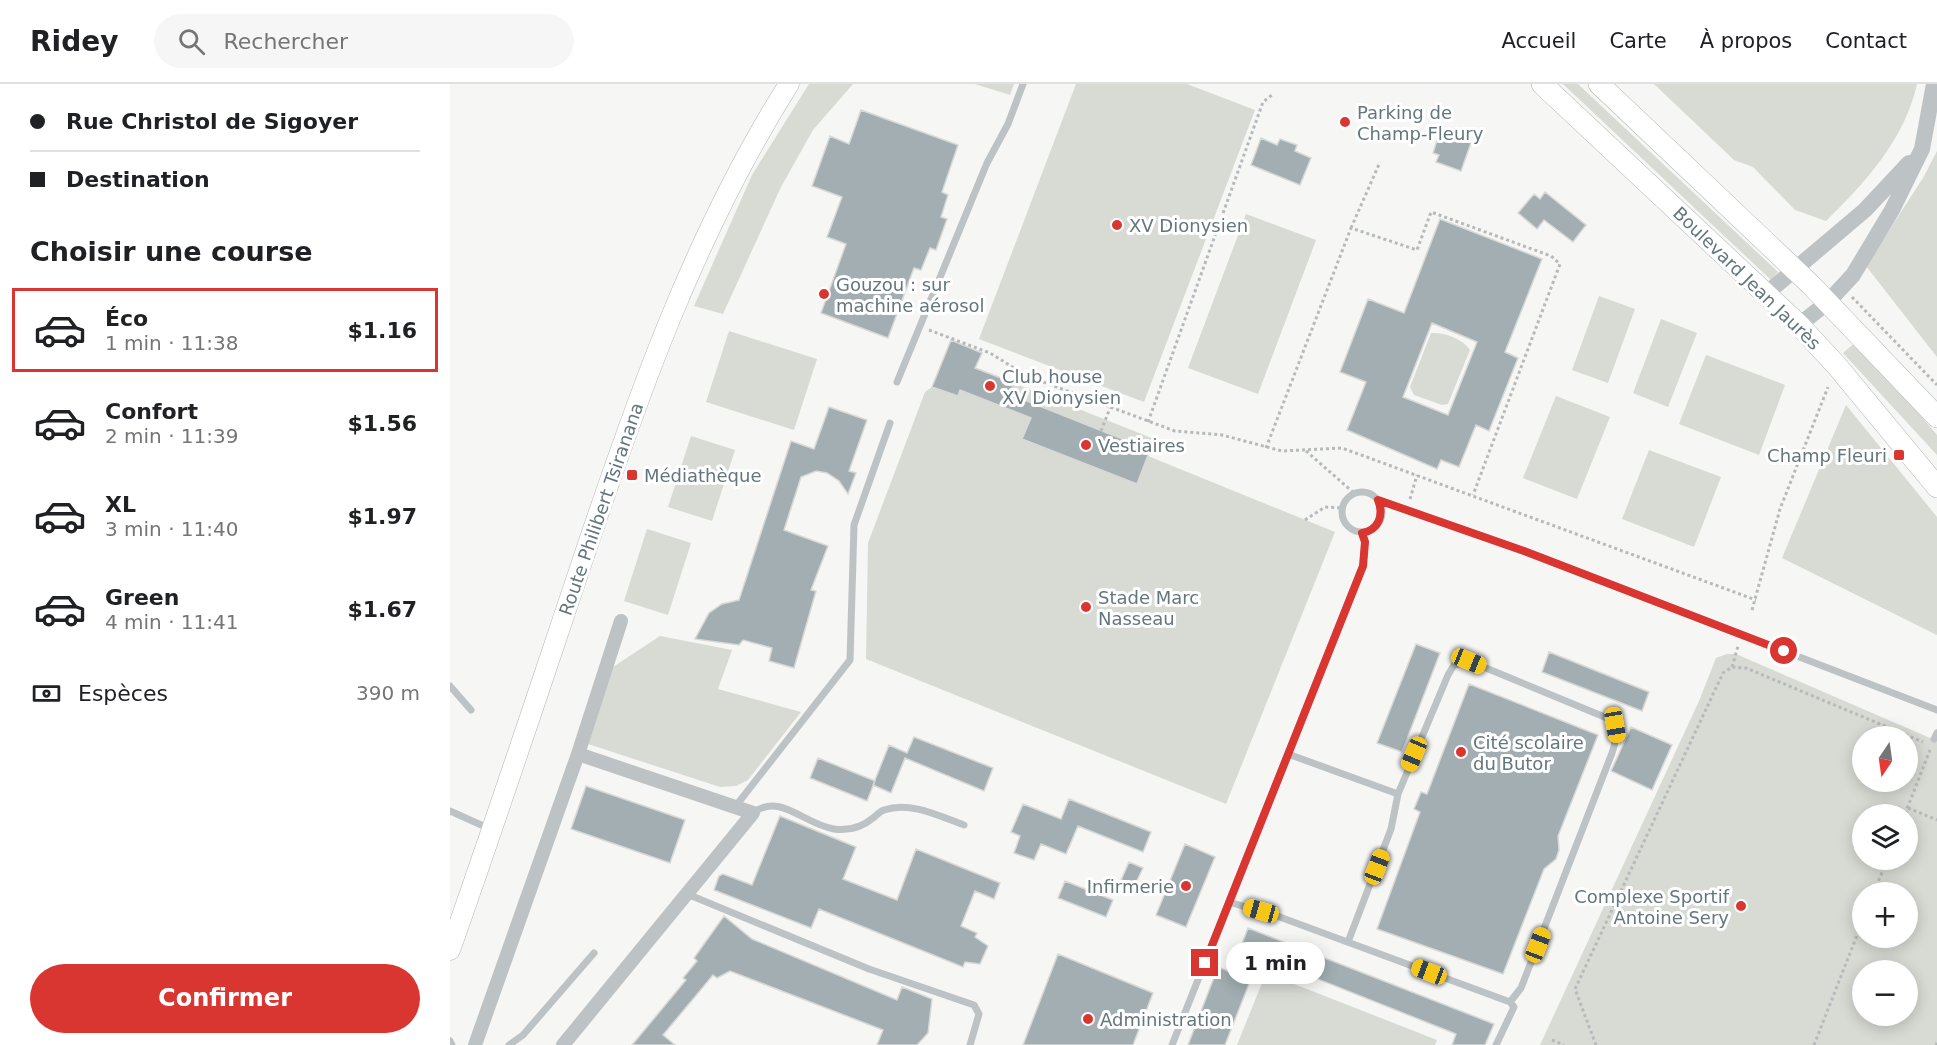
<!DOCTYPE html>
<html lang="fr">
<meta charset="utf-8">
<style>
:root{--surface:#fff;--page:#f6f6f6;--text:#202124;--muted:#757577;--line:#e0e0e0;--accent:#d93531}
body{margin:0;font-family:"DejaVu Sans",sans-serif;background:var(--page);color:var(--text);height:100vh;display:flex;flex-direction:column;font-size:22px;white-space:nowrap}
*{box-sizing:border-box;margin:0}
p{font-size:20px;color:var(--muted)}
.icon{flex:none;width:33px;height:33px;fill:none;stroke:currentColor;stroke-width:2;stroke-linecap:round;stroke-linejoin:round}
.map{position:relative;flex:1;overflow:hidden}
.panel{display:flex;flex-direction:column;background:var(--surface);width:450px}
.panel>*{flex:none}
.guide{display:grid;align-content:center;height:132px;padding:0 30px;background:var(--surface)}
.needle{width:39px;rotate:193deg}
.buttons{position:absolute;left:1402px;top:642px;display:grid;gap:12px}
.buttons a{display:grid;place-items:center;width:66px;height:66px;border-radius:50%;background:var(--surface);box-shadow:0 3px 15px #0003;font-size:30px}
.end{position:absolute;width:27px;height:27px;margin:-14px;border:8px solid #d93531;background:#fff;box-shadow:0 0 0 3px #fff}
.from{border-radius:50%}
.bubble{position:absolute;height:42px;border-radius:21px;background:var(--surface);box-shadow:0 3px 15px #0003;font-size:20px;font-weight:700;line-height:42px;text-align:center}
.car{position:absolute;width:18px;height:36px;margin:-18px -9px;border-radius:8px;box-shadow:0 0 4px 2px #0007;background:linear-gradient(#f5c518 24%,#345 0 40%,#f5c518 0 76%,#345 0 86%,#f5c518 0)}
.guide b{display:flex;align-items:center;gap:21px;height:57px;font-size:22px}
.guide b+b{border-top:2px solid var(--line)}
.guide i{width:15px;height:15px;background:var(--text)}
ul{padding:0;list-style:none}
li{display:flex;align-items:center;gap:18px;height:84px;margin:0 12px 9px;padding:0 18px;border:3px solid transparent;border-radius:0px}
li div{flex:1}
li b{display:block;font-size:22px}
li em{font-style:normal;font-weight:700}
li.selected{border-color:var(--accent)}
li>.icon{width:54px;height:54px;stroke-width:1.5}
h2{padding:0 30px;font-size:27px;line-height:72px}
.pay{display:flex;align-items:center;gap:15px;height:66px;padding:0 30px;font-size:22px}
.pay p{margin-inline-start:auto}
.primary-button{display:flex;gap:12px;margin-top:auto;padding:12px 30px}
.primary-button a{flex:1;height:69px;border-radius:36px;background:var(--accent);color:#fff;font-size:24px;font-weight:700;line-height:69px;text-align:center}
header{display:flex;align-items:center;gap:36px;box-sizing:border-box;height:84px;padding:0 30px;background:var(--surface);border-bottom:2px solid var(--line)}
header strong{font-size:28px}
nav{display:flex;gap:33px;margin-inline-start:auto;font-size:21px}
.search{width:420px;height:54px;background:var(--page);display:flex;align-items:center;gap:15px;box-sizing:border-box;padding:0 21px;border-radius:33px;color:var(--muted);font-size:22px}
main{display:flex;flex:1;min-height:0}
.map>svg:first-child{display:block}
</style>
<header>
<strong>Ridey</strong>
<div class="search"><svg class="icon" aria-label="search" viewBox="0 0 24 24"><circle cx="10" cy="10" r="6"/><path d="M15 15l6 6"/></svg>Rechercher</div>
<nav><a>Accueil</a><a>Carte</a><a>À propos</a><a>Contact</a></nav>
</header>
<main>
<section class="panel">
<div class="guide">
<b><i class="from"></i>Rue Christol de Sigoyer</b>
<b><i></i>Destination</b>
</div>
<h2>Choisir une course</h2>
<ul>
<li class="selected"><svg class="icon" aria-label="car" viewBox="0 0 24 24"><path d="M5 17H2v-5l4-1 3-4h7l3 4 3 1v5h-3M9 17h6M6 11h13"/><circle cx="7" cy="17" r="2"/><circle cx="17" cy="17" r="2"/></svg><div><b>Éco</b><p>1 min · 11:38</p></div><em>$1.16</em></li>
<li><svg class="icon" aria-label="car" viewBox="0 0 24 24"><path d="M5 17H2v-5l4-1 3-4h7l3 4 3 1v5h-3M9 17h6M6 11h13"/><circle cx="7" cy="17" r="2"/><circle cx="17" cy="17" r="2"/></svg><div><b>Confort</b><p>2 min · 11:39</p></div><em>$1.56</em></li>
<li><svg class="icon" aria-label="car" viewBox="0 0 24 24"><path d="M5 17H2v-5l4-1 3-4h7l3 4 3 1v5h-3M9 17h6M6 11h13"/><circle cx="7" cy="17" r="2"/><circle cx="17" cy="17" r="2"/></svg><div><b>XL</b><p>3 min · 11:40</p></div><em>$1.97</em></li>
<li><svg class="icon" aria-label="car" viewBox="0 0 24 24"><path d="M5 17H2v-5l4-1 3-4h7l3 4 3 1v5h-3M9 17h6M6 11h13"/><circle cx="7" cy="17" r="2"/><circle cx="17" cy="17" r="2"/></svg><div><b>Green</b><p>4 min · 11:41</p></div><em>$1.67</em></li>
</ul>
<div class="pay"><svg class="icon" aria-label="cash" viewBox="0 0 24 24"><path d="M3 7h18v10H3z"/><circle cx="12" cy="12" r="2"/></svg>Espèces<p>390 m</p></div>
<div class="primary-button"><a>Confirmer</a></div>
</section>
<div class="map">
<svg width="1487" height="961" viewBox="0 0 1487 961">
<rect width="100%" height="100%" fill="#f6f6f4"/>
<!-- green -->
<path fill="#d7dbd3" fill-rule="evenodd" d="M 359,0 L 403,0 L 363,46 L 331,103 L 273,230 L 244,222 L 302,91 Z
M 525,0 L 564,0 L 560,11 Z
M 626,0 L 737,0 L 805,26 L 694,318 L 529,255 Z
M 1113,0 L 1128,0 L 1328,188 L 1321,196 Z
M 1204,0 L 1467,0 C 1455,55 1415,99 1376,137 L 1345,126 L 1303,83 L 1284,76 Z
M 1487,67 L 1487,273 L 1416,182 L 1473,94 Z
M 796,130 L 866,156 L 808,310 L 738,284 Z
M 1149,212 L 1185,225 L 1158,299 L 1122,286 Z
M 1211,235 L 1247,249 L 1218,323 L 1183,309 Z
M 279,247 L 367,275 L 344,346 L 256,318 Z
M 981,249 C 995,248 1013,255 1020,266 L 998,320 L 992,321 L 964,311 L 960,303 Z
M 501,256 L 532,269 L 526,284 L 704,355 L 698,372 L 885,448 L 776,720 L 416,575 L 418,459 L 475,308 L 482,303 Z
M 1407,257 L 1487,351 L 1487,371 L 1393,269 Z
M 1256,271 L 1335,301 L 1309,371 L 1229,340 Z
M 1106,312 L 1160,333 L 1127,415 L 1073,394 Z
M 1396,321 L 1487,433 L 1487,551 L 1332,474 Z
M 241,352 L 285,366 L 262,437 L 218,423 Z
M 1199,366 L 1271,393 L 1244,463 L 1172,435 Z
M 197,445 L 241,459 L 218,531 L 174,517 Z
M 210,552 L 282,566 L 268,605 L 351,628 L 298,696 L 286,702 L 270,703 L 135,659 L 160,585 Z
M 1277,570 L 1286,570 L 1487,657 L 1487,961 L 1090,961 L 1249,617 L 1266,574 ZM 1413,652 L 1458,652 L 1458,698 L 1413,698 ZM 1413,730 L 1458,730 L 1458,776 L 1413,776 ZM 1413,808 L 1458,808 L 1458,854 L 1413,854 ZM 1413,886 L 1458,886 L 1458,932 L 1413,932 Z
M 816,889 L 987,956 L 985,961 L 787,961 Z"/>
<!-- building -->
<path fill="#a2aeb1" stroke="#d8d8d6" stroke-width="1.5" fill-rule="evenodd" d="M 411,26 L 508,61 L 492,108 L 498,111 L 491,133 L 497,135 L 486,166 L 480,164 L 471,186 L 464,184 L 438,254 L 371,229 L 396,160 L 377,153 L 392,113 L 362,102 L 380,52 L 399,60 Z
M 995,49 L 1021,59 L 1011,87 L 986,78 L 989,71 L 983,69 L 988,53 L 993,55 Z
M 811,54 L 827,61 L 830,55 L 847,61 L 845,67 L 861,74 L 850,101 L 801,81 Z
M 1095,108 L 1136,141 L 1123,158 L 1094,136 L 1087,145 L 1068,129 L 1084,110 L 1090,115 Z
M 990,135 L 1092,175 L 1055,268 L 1068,274 L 1039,347 L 1026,341 L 1009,383 L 991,376 L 987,385 L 897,346 L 916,298 L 890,288 L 918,215 L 954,229 ZM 982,239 L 1027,258 L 998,331 L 953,313 Z
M 501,256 L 532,269 L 525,284 L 564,299 L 559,310 L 700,366 L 687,400 L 572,355 L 581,334 L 510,306 L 508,312 L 482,303 Z
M 379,323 L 417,336 L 399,387 L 406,389 L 398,410 L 389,397 L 377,389 L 366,387 L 351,393 L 334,446 L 378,462 L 361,506 L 366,507 L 344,584 L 319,577 L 322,564 L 293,556 L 289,561 L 245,555 L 259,529 L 272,520 L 289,516 L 341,357 L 364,365 Z
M 966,560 L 990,569 L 952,668 L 927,659 Z
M 1099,568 L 1199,608 L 1192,627 L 1092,588 Z
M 1019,600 L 1148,651 L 1108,752 L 1109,766 L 1106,775 L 1094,785 L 1053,890 L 927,845 L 970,728 L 964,725 L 971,708 L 977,710 Z
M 1181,643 L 1222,661 L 1202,706 L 1161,687 Z
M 464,653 L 543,684 L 534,707 L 455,674 L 441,709 L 423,701 L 439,661 L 457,669 Z
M 368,674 L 425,697 L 417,717 L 360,694 Z
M 136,702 L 235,736 L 220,779 L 121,745 Z
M 619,715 L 701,748 L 693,768 L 628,742 L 616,770 L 591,760 L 584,776 L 564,769 L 570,752 L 561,748 L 573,720 L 611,735 Z
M 330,732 L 406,763 L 393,795 L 447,816 L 466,765 L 550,799 L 544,815 L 525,807 L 511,842 L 527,849 L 525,853 L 538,862 L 530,880 L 515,878 L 513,883 L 369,825 L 361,844 L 264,806 L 269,792 L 273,790 L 302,801 Z
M 735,760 L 765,773 L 736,843 L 706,831 Z
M 679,778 L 693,784 L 681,809 L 668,803 Z
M 615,797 L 663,816 L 656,833 L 608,814 Z
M 274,832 L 302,855 L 447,916 L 452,903 L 482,915 L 478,949 L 467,961 L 427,961 L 433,946 L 280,887 L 267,894 L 263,891 L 213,951 L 225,961 L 182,961 L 236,896 L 233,894 L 247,877 L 244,874 Z
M 798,844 L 1044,940 L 1035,961 L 1002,961 L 1006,950 L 810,872 L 775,961 L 738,961 L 768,883 L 781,888 Z
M 608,870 L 703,909 L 683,961 L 573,961 Z"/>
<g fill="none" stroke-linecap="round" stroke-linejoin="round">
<!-- secondary casing -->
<g stroke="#aeb6b8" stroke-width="21">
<path id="secondary" d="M 0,866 C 45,739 87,612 130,484 C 186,317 244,150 339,0"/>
</g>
<!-- primary casing -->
<g stroke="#afb6b8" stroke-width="22">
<path id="primary" d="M 1092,0 L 1349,241 L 1387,282 L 1487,403
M 1149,0 L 1360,200 L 1487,333"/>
</g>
<!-- path -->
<path stroke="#b6babc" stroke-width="3" stroke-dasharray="3 3" stroke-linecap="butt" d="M 901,144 L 930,78
M 1402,213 L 1487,301
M 479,246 L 540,269 L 577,292 L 725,347 L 772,351 L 832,367 L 892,364 L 1306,516
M 698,338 L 813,18 L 822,11
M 651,347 L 660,324
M 816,364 L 901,144 L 967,166 L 981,128 L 1101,172 L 1110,180 L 1023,411
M 856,367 L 904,409
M 960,415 L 967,391
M 855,436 L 875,423 L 893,424
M 1302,526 L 1330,425 L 1378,303
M 1282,583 L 1288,562
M 1458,724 L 1487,736
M 1455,730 L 1480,666
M 1424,808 L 1437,776
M 1102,956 L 1114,961
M 1146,961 L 1125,905 L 1273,589 L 1282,583 L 1296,584 L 1473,658
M 1364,961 L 1413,836
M 1486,961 L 1487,959"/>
<!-- service -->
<path stroke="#bdc3c5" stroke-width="7" d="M 447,298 L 537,79 L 558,40 L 573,0
M892 428a20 20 0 1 1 40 0a20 20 0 1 1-40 0Z
M 928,416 L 1074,467 L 1487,626
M 0,602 L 21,626
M 1484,655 L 1487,649
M 838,670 L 948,710 L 998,591 L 1004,581 L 1019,577 L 1157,634 C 1169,645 1167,654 1162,669 L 1071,904 L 1060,918
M 285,723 L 400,576 L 404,441 L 440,339
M 0,727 L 40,745
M 303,729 C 330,708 353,740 384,745 C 398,747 411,744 423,734 C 426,732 430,727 434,726 C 461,717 489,732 514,741
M 237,810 L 419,885 L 524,921 L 529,930 L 520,961
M 779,818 L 827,832 L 1060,918 L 1064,923 L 1046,961
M 898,858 L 941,745 L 948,710
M 0,957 L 2,961
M 59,961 L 73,951 L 144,869
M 722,961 L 913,482 L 915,457 L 912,449"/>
<!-- minor -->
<path stroke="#bdc3c5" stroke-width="14" d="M 25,961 L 128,670 L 171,537
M 113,961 L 303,729 L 128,670"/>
<!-- tertiary -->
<path stroke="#bdc3c5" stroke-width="16" d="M 1317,209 L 1415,126 L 1459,79
M 1349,241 L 1378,218 L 1403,191 L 1442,126 L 1472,65 L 1484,0"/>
<!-- secondary -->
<use href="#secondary" stroke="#fff" stroke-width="20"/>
<!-- primary -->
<use href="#primary" stroke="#fff" stroke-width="21"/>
</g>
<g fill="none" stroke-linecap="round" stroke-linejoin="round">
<!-- route -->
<path stroke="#d93531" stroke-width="8" d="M 755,879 L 913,482 L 915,458 L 912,449 C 929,446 934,431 928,416 L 1074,467 L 1334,567"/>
</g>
<!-- markers -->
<g fill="#d93531" stroke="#fff" stroke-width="2">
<circle cx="895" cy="38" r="6"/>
<circle cx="667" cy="141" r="6"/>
<circle cx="374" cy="210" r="6"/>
<circle cx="540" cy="302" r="6"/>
<circle cx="636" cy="361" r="6"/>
<rect x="1443" y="365" width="12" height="12" rx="3"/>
<rect x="176" y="385" width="12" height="12" rx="3"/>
<circle cx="636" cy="523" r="6"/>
<circle cx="1011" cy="668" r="6"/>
<circle cx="736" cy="802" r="6"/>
<circle cx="1291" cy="822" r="6"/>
<circle cx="638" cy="935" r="6"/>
</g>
<g text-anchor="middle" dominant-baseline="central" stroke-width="6" stroke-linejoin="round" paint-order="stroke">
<!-- poi labels -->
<g font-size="18" fill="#63777d" stroke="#fff" text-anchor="start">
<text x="907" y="28">Parking de<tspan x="907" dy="21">Champ-Fleury</tspan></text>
<text x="679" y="141">XV Dionysien</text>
<text x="386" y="200">Gouzou : sur<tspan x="386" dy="21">machine aérosol</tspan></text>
<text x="552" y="292">Club house<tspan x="552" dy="21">XV Dionysien</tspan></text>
<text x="648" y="361">Vestiaires</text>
<text x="1437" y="371" text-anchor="end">Champ Fleuri</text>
<text x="194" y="391">Médiathèque</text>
<text x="648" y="513">Stade Marc<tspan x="648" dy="21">Nasseau</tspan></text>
<text x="1023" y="658">Cité scolaire<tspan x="1023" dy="21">du Butor</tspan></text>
<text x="724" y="802" text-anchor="end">Infirmerie</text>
<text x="1279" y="812" text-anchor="end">Complexe Sportif<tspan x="1279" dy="21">Antoine Sery</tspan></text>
<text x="650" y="935">Administration</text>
</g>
<!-- street labels -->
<g font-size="18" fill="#63777d" stroke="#fff">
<text transform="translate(1297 194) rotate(44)">Boulevard Jean Jaurès</text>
<text transform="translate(151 425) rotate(-71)">Route Philibert Tsiranana</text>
</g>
</g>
</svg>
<div class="buttons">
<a><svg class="needle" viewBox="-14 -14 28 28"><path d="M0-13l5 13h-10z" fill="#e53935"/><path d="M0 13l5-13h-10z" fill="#757577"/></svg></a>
<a><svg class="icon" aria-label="layers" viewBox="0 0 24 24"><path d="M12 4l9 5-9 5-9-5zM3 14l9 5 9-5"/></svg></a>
<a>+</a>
<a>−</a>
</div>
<i class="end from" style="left:1334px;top:567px"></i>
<i class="end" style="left:755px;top:879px"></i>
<div class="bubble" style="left:776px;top:858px;width:99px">1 min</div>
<i class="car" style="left:1019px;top:577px;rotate:112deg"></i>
<i class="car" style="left:1165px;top:641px;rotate:170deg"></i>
<i class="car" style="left:964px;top:670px;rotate:203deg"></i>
<i class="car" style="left:927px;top:783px;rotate:21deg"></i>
<i class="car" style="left:811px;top:827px;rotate:286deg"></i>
<i class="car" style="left:1088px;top:861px;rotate:21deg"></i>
<i class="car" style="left:979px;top:888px;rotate:291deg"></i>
</div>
</main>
